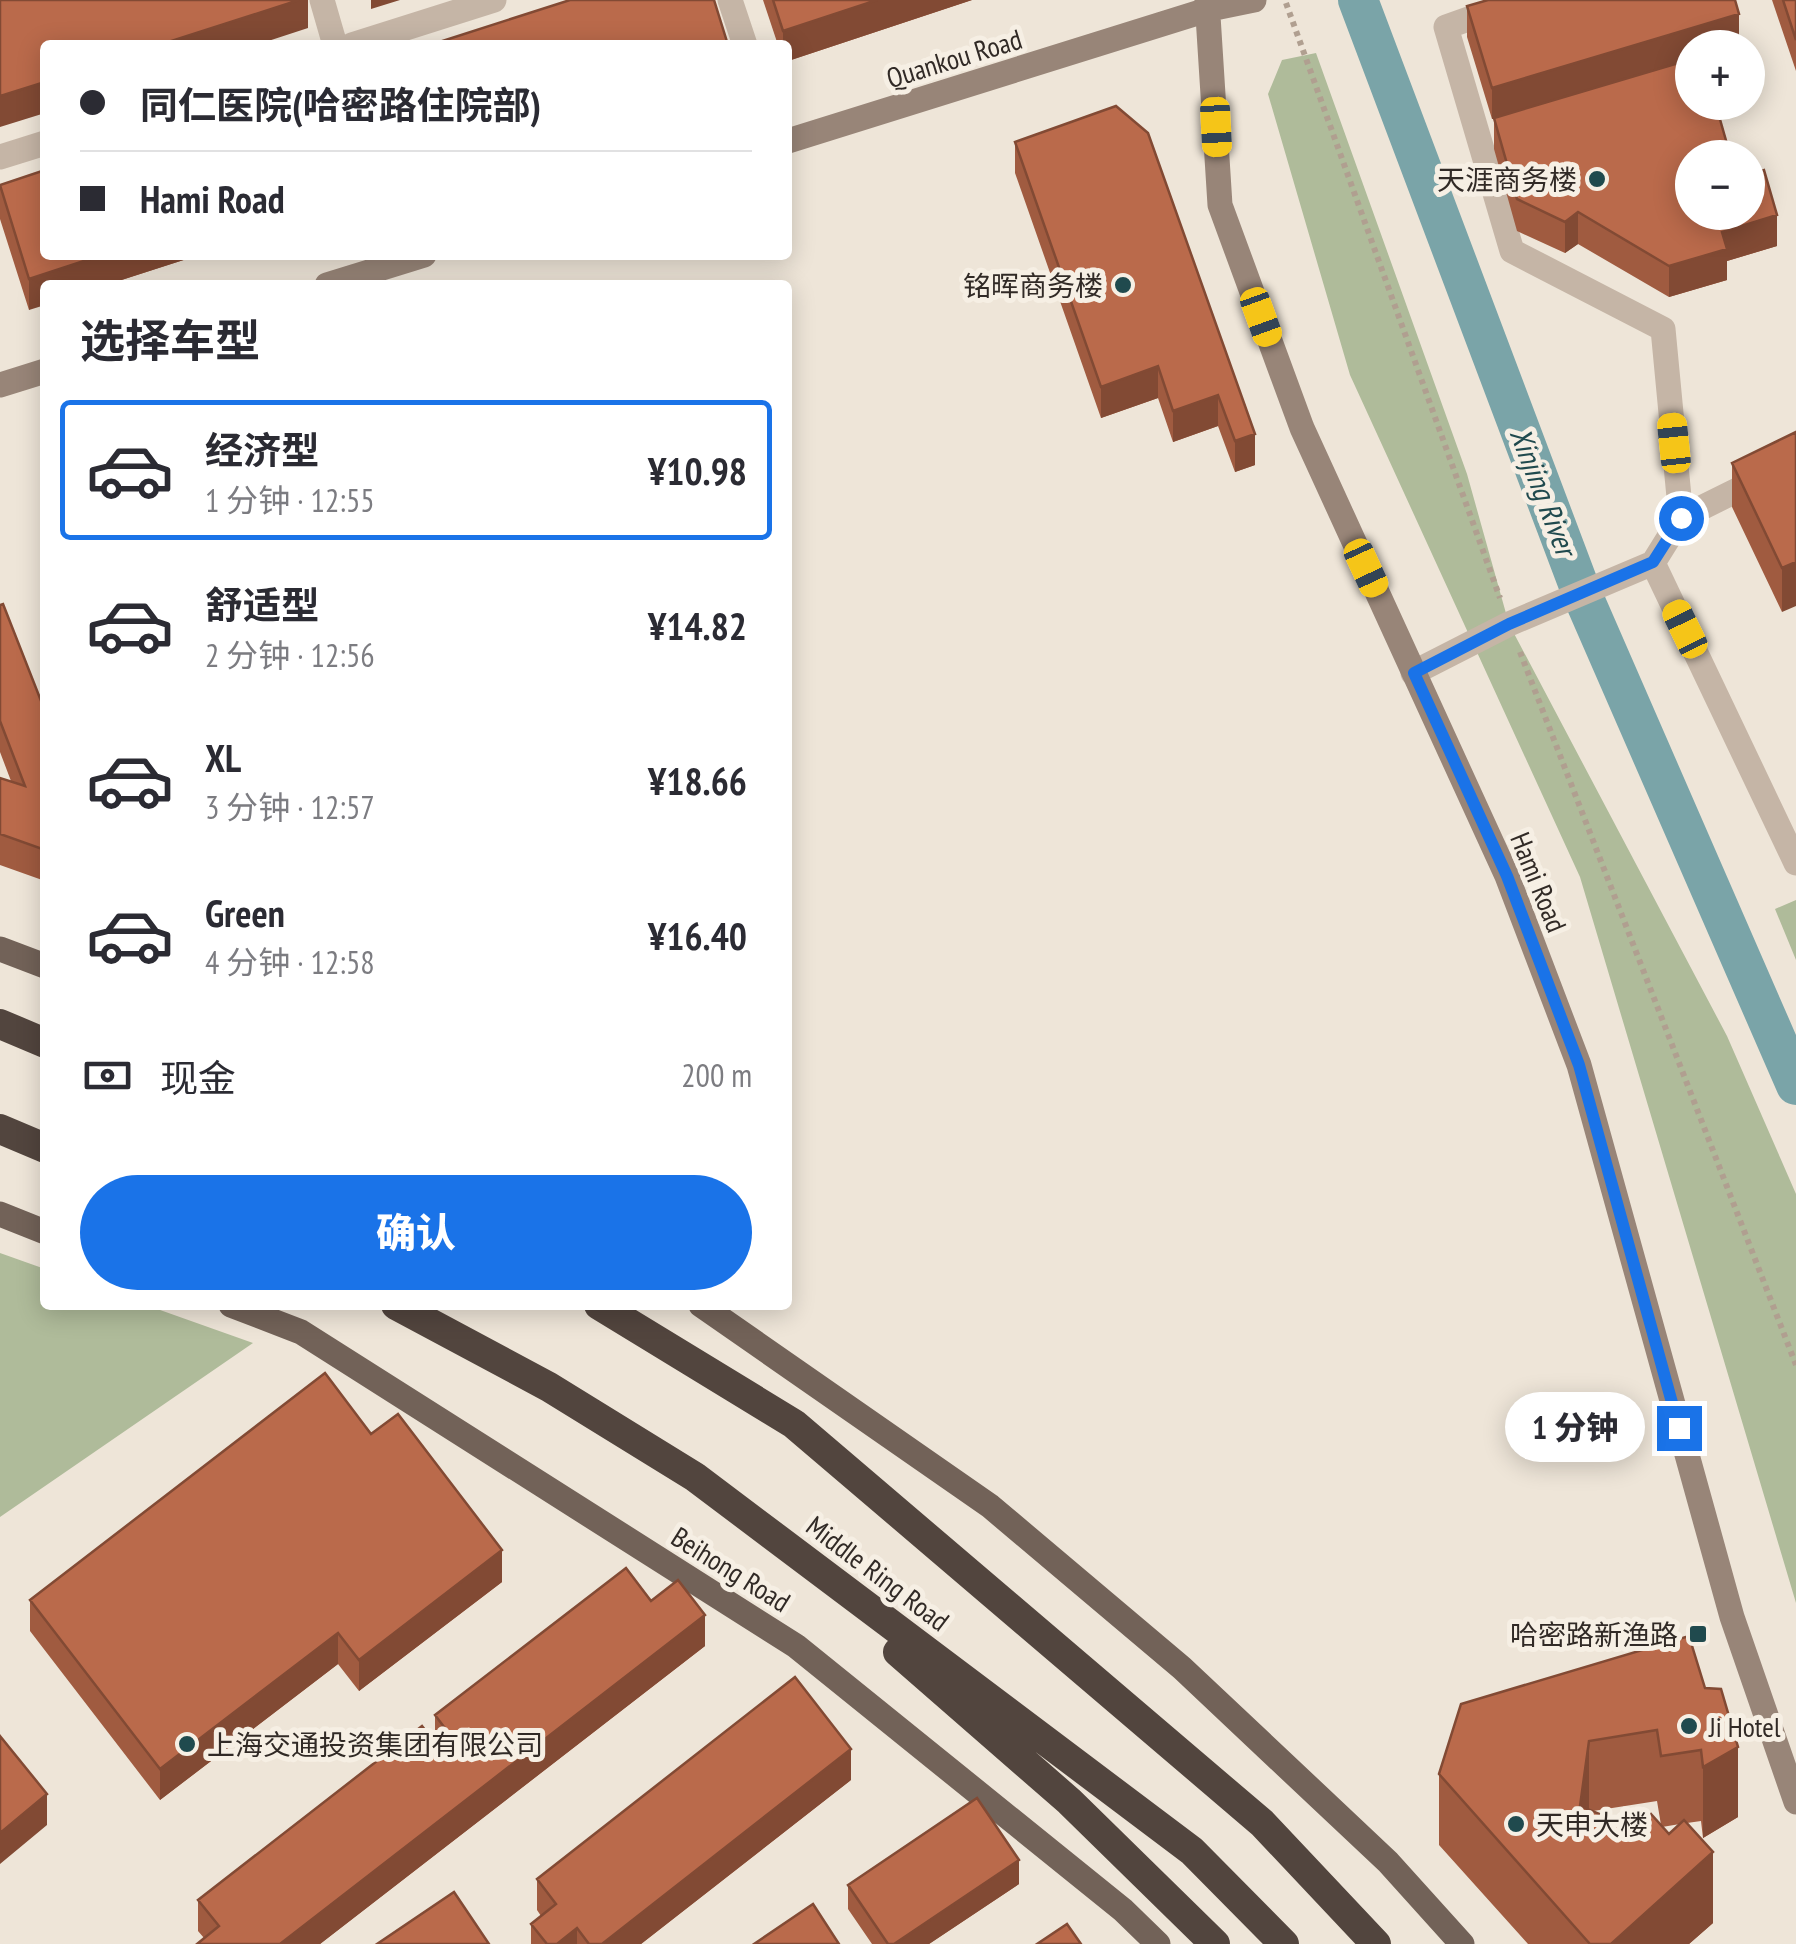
<!DOCTYPE html>
<html lang="zh">
<meta charset="utf-8">
<style>
:root{--surface:#fff;--page:#f2f2f3;--text:#2b2b33;--muted:#7c7c81;--line:#e1e1e2;--accent:#1a73e8}
body{margin:0;font-family:"PT Sans Narrow","Noto Sans SC",sans-serif;background:var(--page);color:var(--text);height:100vh;display:flex;flex-direction:column;font-size:38px;white-space:nowrap}
*{box-sizing:border-box;margin:0}
p{font-size:32px;color:var(--muted)}
.icon{flex:none;width:55px;height:55px;fill:none;stroke:currentColor;stroke-width:2;stroke-linecap:round;stroke-linejoin:round}
.map{position:relative;flex:1;overflow:hidden}
.panel{position:absolute;left:40px;top:280px;width:752px;height:1030px;display:flex;flex-direction:column;background:var(--surface);border-radius:10px;box-shadow:0 5px 25px #0003}
.panel>*{flex:none}
.top-card{position:absolute;left:40px;top:40px;width:752px;height:220px;border-radius:10px;box-shadow:0 5px 25px #0003;display:grid;align-content:center;height:220px;padding:0 40px;background:var(--surface)}
.buttons{position:absolute;left:1675px;top:30px;display:grid;gap:20px}
.buttons a{display:grid;place-items:center;width:90px;height:90px;border-radius:50%;background:var(--surface);box-shadow:0 5px 25px #0003;font-size:50px}
.end{position:absolute;width:45px;height:45px;margin:-22px;border:12px solid #1a73e8;background:#fff;box-shadow:0 0 0 5px #fff}
.from{border-radius:50%}
.bubble{position:absolute;height:70px;border-radius:35px;background:var(--surface);box-shadow:0 5px 25px #0003;font-size:32px;font-weight:800;line-height:70px;text-align:center}
.car{position:absolute;width:30px;height:60px;margin:-30px -15px;border-radius:12px;box-shadow:0 0 8px 2px #0007;background:linear-gradient(#f5c518 24%,#345 0 40%,#f5c518 0 76%,#345 0 86%,#f5c518 0)}
.top-card b{display:flex;align-items:center;gap:35px;height:95px;font-size:38px}
.top-card b+b{border-top:2px solid var(--line)}
.top-card i{width:25px;height:25px;background:var(--text)}
ul{padding:0;list-style:none}
li{display:flex;align-items:center;gap:30px;height:140px;margin:0 20px 15px;padding:0 20px;border:5px solid transparent;border-radius:10px}
li div{flex:1}
li b{display:block;font-size:38px}
li em{font-style:normal;font-weight:800}
li.on{border-color:var(--accent)}
li>.icon{width:90px;height:90px;stroke-width:1.5}
h2{padding:0 40px;font-size:45px;line-height:120px}
.pay{display:flex;align-items:center;gap:25px;height:110px;padding:0 40px;font-size:38px}
.pay p{margin-inline-start:auto}
.action{display:flex;gap:20px;margin-top:auto;padding:20px 40px}
.action a{flex:1;height:115px;border-radius:60px;background:var(--accent);color:#fff;font-size:40px;font-weight:800;line-height:115px;text-align:center}
.map>svg:first-child{display:block}
</style>
<div class="map">
<svg width="1796" height="1944" viewBox="0 0 1796 1944">
<rect width="100%" height="100%" fill="#eee5d8"/>
<!-- green -->
<path fill="#afbb9a" d="M 1316,53 L 1467,474 L 1509,624 L 1727,1036 L 1796,1194 L 1796,1603 L 1580,877 L 1350,375 L 1268,94 L 1282,60 Z
M 1796,900 L 1796,960 L 1775,909 Z
M 0,1253 L 45,1269 L 45,1305 L 146,1305 L 253,1343 L 0,1517 Z"/>
<g fill="none" stroke-linecap="round" stroke-linejoin="round">
<!-- canal -->
<path stroke="#7aa4a8" stroke-width="40" d="M 1358,0 L 1582,594 L 1796,1085"/>
<!-- path -->
<path stroke="#b09f90" stroke-width="6" stroke-dasharray="5 5" stroke-linecap="butt" d="M 1286,3 L 1500,598
M 1520,652 L 1796,1365"/>
<!-- street -->
<path stroke="#c5b5a6" stroke-width="25" d="M 322,0 L 335,45
M 730,0 L 745,45
M 1522,0 L 1446,27 L 1512,251 L 1663,329 L 1681,518
M 352,45 L 494,0
M 0,157 L 45,143
M 1653,563 L 1796,863
M 1413,673 L 1509,624 L 1653,563 L 1681,518 L 1796,461"/>
<!-- secondary -->
<path stroke="#988578" stroke-width="25" d="M 1207,0 L 1220,205 L 1302,428 L 1507,876 L 1579,1065 L 1732,1617 L 1796,1802
M 788,141 L 1210,9 L 1254,0
M 327,285 L 424,255
M 0,385 L 45,371"/>
<!-- primary -->
<path stroke="#726258" stroke-width="25" d="M 0,949 L 45,966
M 0,1214 L 45,1232
M 231,1305 L 301,1332 L 796,1646 L 1123,1910 L 1158,1944
M 701,1305 L 990,1506 L 1182,1668 L 1388,1862 L 1462,1944"/>
<!-- highway -->
<path stroke="#52453e" stroke-width="30" d="M 0,1024 L 45,1043
M 0,1129 L 45,1148
M 396,1305 L 549,1387 L 695,1477 L 1192,1851 L 1284,1944
M 599,1305 L 794,1424 L 1262,1823 L 1376,1944
M 898,1652 L 1069,1801 L 1215,1944"/>
</g>
<!-- wall -->
<path fill="#a05b40" fill-rule="evenodd" d="M 763,0 L 972,0 L 788,61 L 788,45 L 778,45 Z
M 1772,0 L 1796,0 L 1796,71 Z
M 1467,6 L 1739,46 L 1692,48 L 1692,158 L 1777,246 L 1727,261 L 1727,280 L 1669,297 L 1578,244 L 1565,253 L 1517,231 L 1494,149 L 1494,119 L 1492,119 L 1467,37 Z
M 1116,106 L 1255,465 L 1235,472 L 1218,426 L 1173,442 L 1158,398 L 1101,418 L 1015,173 L 1015,142 Z
M 0,185 L 45,255 L 199,255 L 106,285 L 45,285 L 29,310 L 0,219 Z
M 1796,432 L 1782,612 L 1732,507 L 1732,463 Z
M 0,605 L 45,711 L 45,881 L 0,865 L 0,778 L 11,781 L 0,752 Z
M 371,1434 L 502,1582 L 359,1691 L 338,1664 L 160,1800 L 30,1631 L 30,1600 Z
M 651,1601 L 705,1646 L 320,1944 L 197,1944 L 204,1938 L 198,1931 L 198,1900 L 435,1743 L 435,1715 Z
M 1705,1688 L 1738,1817 L 1703,1838 L 1701,1821 L 1687,1823 L 1713,1923 L 1689,1944 L 1528,1944 L 1439,1845 L 1439,1774 ZM 1657,1801 L 1661,1825 L 1635,1829 L 1593,1811 ZM 1680,1824 L 1669,1834 L 1662,1827 Z
M 851,1780 L 641,1944 L 531,1944 L 531,1924 L 541,1916 L 537,1910 L 537,1879 Z
M 1019,1884 L 929,1944 L 872,1944 L 848,1909 L 848,1885 Z"/>
<!-- shaded-wall -->
<path fill="#824a34" d="M 299,0 L 308,0 L 308,28 L 256,45 L 159,45 Z
M 371,0 L 400,0 L 371,9 Z
M 877,0 L 972,0 L 788,61 L 788,45 L 783,45 L 783,31 Z
M 1739,14 L 1739,46 L 1733,48 L 1692,48 L 1692,60 L 1492,119 L 1492,88 Z
M 45,82 L 45,113 L 0,127 L 0,96 Z
M 1578,212 L 1578,244 L 1565,253 L 1565,222 Z
M 1777,215 L 1777,246 L 1727,261 L 1727,280 L 1669,297 L 1669,266 L 1722,232 Z
M 102,255 L 199,255 L 106,285 L 45,285 L 45,305 L 29,310 L 29,279 Z
M 1158,366 L 1158,398 L 1101,418 L 1101,387 Z
M 1218,395 L 1218,426 L 1173,442 L 1173,411 Z
M 1255,434 L 1255,465 L 1235,472 L 1235,441 Z
M 1796,562 L 1796,606 L 1782,612 L 1782,568 Z
M 502,1550 L 502,1582 L 359,1691 L 359,1660 Z
M 705,1615 L 705,1646 L 320,1944 L 280,1944 Z
M 338,1633 L 338,1664 L 160,1800 L 160,1769 Z
M 1589,1741 L 1589,1812 L 1580,1806 Z
M 1738,1747 L 1738,1817 L 1703,1838 L 1703,1767 Z
M 851,1749 L 851,1780 L 641,1944 L 602,1944 Z
M 47,1794 L 47,1825 L 0,1864 L 0,1833 Z
M 1713,1852 L 1713,1923 L 1689,1944 L 1611,1944 Z
M 1019,1860 L 1019,1884 L 929,1944 L 894,1944 Z
M 577,1928 L 577,1944 L 557,1944 Z"/>
<!-- building -->
<path fill="#ba6a4b" stroke="#824a34" stroke-width="2.5" d="M 0,0 L 299,0 L 159,45 L 45,45 L 45,82 L 0,96 Z
M 570,0 L 714,0 L 728,45 L 430,45 Z
M 773,0 L 877,0 L 783,31 Z
M 1488,0 L 1735,0 L 1739,14 L 1492,88 L 1467,6 Z
M 1783,0 L 1796,0 L 1796,40 Z
M 1692,59 L 1692,102 L 1715,102 L 1731,158 L 1692,158 L 1692,212 L 1748,212 L 1748,175 L 1764,170 L 1777,215 L 1722,232 L 1727,249 L 1669,266 L 1578,212 L 1565,222 L 1517,199 L 1494,118 Z
M 1116,106 L 1148,133 L 1255,434 L 1235,441 L 1218,395 L 1173,411 L 1158,366 L 1101,387 L 1015,142 Z
M 45,170 L 45,255 L 102,255 L 29,279 L 0,185 Z
M 1796,432 L 1796,562 L 1782,568 L 1732,463 Z
M 3,604 L 45,711 L 45,850 L 0,834 L 0,778 L 25,786 L 0,721 L 0,605 Z
M 325,1373 L 371,1434 L 398,1414 L 502,1550 L 359,1660 L 338,1633 L 160,1769 L 30,1600 Z
M 626,1568 L 651,1601 L 678,1580 L 705,1615 L 280,1944 L 197,1944 L 219,1926 L 198,1900 L 422,1726 L 444,1754 L 457,1744 L 435,1715 Z
M 1689,1636 L 1705,1688 L 1721,1689 L 1738,1747 L 1703,1767 L 1701,1750 L 1661,1756 L 1657,1730 L 1589,1741 L 1580,1806 L 1635,1829 L 1651,1814 L 1669,1834 L 1684,1820 L 1713,1852 L 1611,1944 L 1590,1944 L 1439,1774 L 1461,1704 Z
M 795,1677 L 851,1749 L 602,1944 L 589,1944 L 577,1928 L 557,1944 L 547,1944 L 531,1924 L 556,1904 L 537,1879 Z
M 0,1736 L 47,1794 L 0,1833 Z
M 977,1798 L 1019,1860 L 894,1944 L 888,1944 L 848,1885 Z
M 454,1892 L 489,1944 L 377,1944 Z
M 813,1904 L 839,1944 L 754,1944 Z
M 1067,1924 L 1081,1944 L 1037,1944 Z"/>
<g fill="none" stroke-linecap="round" stroke-linejoin="round">
<!-- route -->
<path stroke="#1a73e8" stroke-width="12" d="M 1679,1428 L 1579,1065 L 1507,876 L 1414,673 L 1509,624 L 1653,562 L 1681,518"/>
</g>
<!-- markers -->
<g fill="#204a4e" stroke="#f6efe4" stroke-width="4">
<circle cx="1597" cy="179" r="10"/>
<circle cx="1123" cy="285" r="10"/>
<rect x="1688" y="1624" width="20" height="20" rx="5"/>
<circle cx="1689" cy="1726" r="10"/>
<circle cx="187" cy="1744" r="10"/>
<circle cx="1516" cy="1824" r="10"/>
</g>
<g text-anchor="middle" dominant-baseline="central" stroke-width="10" stroke-linejoin="round" paint-order="stroke">
<!-- street labels -->
<g font-size="28" fill="#312a26" stroke="#f6efe4">
<text transform="translate(954 58) rotate(-17)">Quankou Road</text>
<text transform="translate(1539 882) rotate(68)">Hami Road</text>
<text transform="translate(731 1569) rotate(32)">Beihong Road</text>
<text transform="translate(878 1573) rotate(37)">Middle Ring Road</text>
</g>
<!-- poi labels -->
<g font-size="28" fill="#312a26" stroke="#f6efe4" text-anchor="end">
<text x="1577" y="179">天涯商务楼</text>
<text x="1103" y="285">铭晖商务楼</text>
<text x="1678" y="1634">哈密路新渔路</text>
<text x="1709" y="1726" text-anchor="start">Ji Hotel</text>
<text x="207" y="1744" text-anchor="start">上海交通投资集团有限公司</text>
<text x="1536" y="1824" text-anchor="start">天申大楼</text>
</g>
<!-- water labels -->
<g font-size="30" font-style="italic" fill="#204a4e" stroke="#f6efe4">
<text transform="translate(1544 491) rotate(69)">Xinjing River</text>
</g>
</g>
</svg>
<div class="buttons">
<a>+</a>
<a>−</a>
</div>
<i class="end from" style="left:1681px;top:518px"></i>
<i class="end" style="left:1679px;top:1428px"></i>
<div class="bubble" style="left:1505px;top:1392px;width:140px">1 分钟</div>
<i class="car" style="left:1216px;top:127px;rotate:177deg"></i>
<i class="car" style="left:1261px;top:317px;rotate:160deg"></i>
<i class="car" style="left:1674px;top:443px;rotate:354deg"></i>
<i class="car" style="left:1366px;top:568px;rotate:155deg"></i>
<i class="car" style="left:1685px;top:629px;rotate:334deg"></i>
<div class="top-card">
<b><i class="from"></i>同仁医院(哈密路住院部)</b>
<b><i></i>Hami Road</b>
</div>
<section class="panel">
<h2>选择车型</h2>
<ul>
<li class="on"><svg class="icon" aria-label="car" viewBox="0 0 24 24"><path d="M5 17H2v-5l4-1 3-4h7l3 4 3 1v5h-3M9 17h6M6 11h13"/><circle cx="7" cy="17" r="2"/><circle cx="17" cy="17" r="2"/></svg><div><b>经济型</b><p>1 分钟 · 12:55</p></div><em>¥10.98</em></li>
<li><svg class="icon" aria-label="car" viewBox="0 0 24 24"><path d="M5 17H2v-5l4-1 3-4h7l3 4 3 1v5h-3M9 17h6M6 11h13"/><circle cx="7" cy="17" r="2"/><circle cx="17" cy="17" r="2"/></svg><div><b>舒适型</b><p>2 分钟 · 12:56</p></div><em>¥14.82</em></li>
<li><svg class="icon" aria-label="car" viewBox="0 0 24 24"><path d="M5 17H2v-5l4-1 3-4h7l3 4 3 1v5h-3M9 17h6M6 11h13"/><circle cx="7" cy="17" r="2"/><circle cx="17" cy="17" r="2"/></svg><div><b>XL</b><p>3 分钟 · 12:57</p></div><em>¥18.66</em></li>
<li><svg class="icon" aria-label="car" viewBox="0 0 24 24"><path d="M5 17H2v-5l4-1 3-4h7l3 4 3 1v5h-3M9 17h6M6 11h13"/><circle cx="7" cy="17" r="2"/><circle cx="17" cy="17" r="2"/></svg><div><b>Green</b><p>4 分钟 · 12:58</p></div><em>¥16.40</em></li>
</ul>
<div class="pay"><svg class="icon" aria-label="cash" viewBox="0 0 24 24"><path d="M3 7h18v10H3z"/><circle cx="12" cy="12" r="2"/></svg>现金<p>200 m</p></div>
<div class="action"><a>确认</a></div>
</section>
</div>
